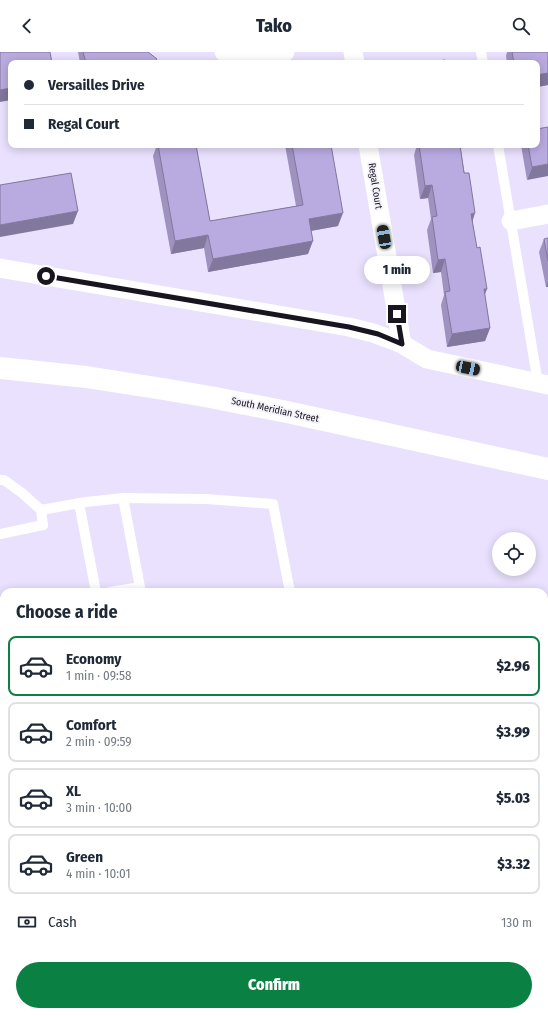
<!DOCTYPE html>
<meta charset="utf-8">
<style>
:root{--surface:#fff;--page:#f6f6f7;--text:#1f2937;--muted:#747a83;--line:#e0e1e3;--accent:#0b8043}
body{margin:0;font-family:"Fira Sans Condensed",sans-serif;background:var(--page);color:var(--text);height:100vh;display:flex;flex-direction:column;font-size:15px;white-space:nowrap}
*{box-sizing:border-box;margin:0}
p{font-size:13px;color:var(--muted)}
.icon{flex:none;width:22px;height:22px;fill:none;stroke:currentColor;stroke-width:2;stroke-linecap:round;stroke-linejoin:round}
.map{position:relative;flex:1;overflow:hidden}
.sheet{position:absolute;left:0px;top:536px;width:548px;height:428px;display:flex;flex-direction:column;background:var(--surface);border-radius:12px 12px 0 0;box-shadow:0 2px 10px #0003}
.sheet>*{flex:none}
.hud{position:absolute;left:8px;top:8px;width:532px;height:88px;border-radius:8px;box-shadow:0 2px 10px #0003;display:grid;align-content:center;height:88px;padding:0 16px;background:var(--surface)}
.controls{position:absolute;left:492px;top:480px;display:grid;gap:8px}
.controls a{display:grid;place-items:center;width:44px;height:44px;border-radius:50%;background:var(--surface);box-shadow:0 2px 10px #0003;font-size:20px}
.end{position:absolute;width:18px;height:18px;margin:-9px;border:5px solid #181420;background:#fff;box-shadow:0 0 0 2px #fff}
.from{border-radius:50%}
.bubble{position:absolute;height:28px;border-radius:14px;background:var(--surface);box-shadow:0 2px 10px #0003;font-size:13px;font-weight:800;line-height:28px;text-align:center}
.car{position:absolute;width:12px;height:24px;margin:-12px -6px;border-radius:5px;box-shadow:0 0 3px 1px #0007;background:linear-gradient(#222 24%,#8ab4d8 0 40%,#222 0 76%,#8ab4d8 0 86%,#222 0)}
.hud b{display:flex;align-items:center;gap:14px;height:38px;font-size:15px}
.hud b+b{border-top:1px solid var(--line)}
.hud i{width:10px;height:10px;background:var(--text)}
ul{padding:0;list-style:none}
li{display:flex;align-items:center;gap:12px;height:60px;margin:0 8px 6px;padding:0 8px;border:2px solid var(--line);border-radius:8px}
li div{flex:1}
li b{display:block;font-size:15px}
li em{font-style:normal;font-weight:800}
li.on{border-color:var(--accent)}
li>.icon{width:36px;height:36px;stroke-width:1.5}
h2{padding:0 16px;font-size:18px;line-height:48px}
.pay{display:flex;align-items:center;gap:10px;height:44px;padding:0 16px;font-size:15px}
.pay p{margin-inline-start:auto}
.primary-button{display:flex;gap:8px;margin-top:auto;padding:8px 16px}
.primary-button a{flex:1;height:46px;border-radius:24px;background:var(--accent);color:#fff;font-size:16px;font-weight:800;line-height:46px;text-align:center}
header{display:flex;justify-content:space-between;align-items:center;height:52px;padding:0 16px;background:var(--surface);font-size:18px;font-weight:800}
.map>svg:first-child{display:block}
</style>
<header><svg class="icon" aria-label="back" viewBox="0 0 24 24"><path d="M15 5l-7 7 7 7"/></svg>Tako<svg class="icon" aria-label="search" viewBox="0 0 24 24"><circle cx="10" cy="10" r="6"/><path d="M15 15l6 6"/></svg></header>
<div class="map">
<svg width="548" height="964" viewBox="0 0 548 964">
<rect width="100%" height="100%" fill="#e9e1fd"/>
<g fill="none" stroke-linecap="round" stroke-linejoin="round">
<!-- lane -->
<path stroke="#fff" stroke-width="10" d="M 481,0 L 483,11
M 498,93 L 538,331
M 0,428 L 4,428 L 22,441 L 41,458 L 43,473 L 0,482
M 79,451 L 96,540
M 41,458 L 86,450 L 123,446 L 206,447 L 273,452 L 290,540
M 110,540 L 140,535 L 123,446
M 544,573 L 548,572
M 544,703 L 548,702
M 0,821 L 4,820
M 544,864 L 548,863
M 0,925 L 4,924
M 544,932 L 548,931
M 0,946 L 3,964
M 388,964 L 392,960"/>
<!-- street -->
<path stroke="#fff" stroke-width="19" d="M 224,0 L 235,8 L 285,0
M 353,0 L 355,11
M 368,93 L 402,292
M 511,169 L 548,162
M 0,216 L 349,275 L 373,281 L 392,288 L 402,292 L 427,307 L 548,333
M 544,774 L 548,773
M 0,870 L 4,870"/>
<!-- primary -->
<path stroke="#fff" stroke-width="22" d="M 0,316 L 86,325 L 163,337 L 210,345 L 287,360 L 548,417"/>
</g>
<!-- wall -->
<path fill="#9f92c1" d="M 78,0 L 148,0 L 156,11 L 80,11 Z
M 507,0 L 548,0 L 548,33 L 537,35 L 537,11 L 507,11 L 506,4 Z
M 548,75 L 527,128 L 521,93 L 537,93 Z
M 157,93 L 196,93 L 210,169 L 296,154 L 285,93 L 331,93 L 338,174 L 311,179 L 308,202 L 208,220 L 204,196 L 171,202 L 153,104 Z
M 417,93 L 460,93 L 490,276 L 485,289 L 447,295 L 441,253 L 444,243 L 441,220 L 433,221 L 427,178 L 431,167 L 428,146 L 420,147 L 414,103 Z
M 548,186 L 548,235 L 546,235 L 539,200 L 544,187 Z
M 0,568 L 4,667 L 0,668 Z
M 40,960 L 102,960 L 103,964 L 40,964 Z"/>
<!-- shaded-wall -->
<path fill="#82779d" d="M 548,21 L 548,33 L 537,35 L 537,23 Z
M 11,36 L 11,48 L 0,50 L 0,38 Z
M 548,112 L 548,124 L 527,128 L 532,115 Z
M 432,133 L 428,146 L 420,147 L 425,134 Z
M 78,159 L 73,172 L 0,185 L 0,173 Z
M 343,161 L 338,174 L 304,180 L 309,167 Z
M 475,161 L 471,174 L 471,162 Z
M 208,183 L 204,196 L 171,202 L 175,189 Z
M 313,189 L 308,202 L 208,220 L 213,207 Z
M 445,207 L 441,220 L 433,221 L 438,208 Z
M 548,229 L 548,235 L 546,235 Z
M 484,237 L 487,237 L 482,250 Z
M 490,276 L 485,289 L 447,295 L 452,282 Z
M 4,656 L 4,667 L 0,668 L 0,661 L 1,657 Z
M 544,656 L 548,656 L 548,667 L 544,668 Z
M 4,777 L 4,788 L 0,789 L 0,778 Z"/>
<!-- building -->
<path fill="#b9aae0" stroke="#82779d" d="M 0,0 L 50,0 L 52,11 L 11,11 L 11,36 L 0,38 Z
M 83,0 L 148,0 L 157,7 L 154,11 L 86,11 Z
M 512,0 L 548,0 L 548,21 L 537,23 L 537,11 L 514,11 Z
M 445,8 L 446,11 L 426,11 Z
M 548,75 L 548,112 L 532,115 L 528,93 L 537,93 L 537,77 Z
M 158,93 L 196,93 L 210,169 L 303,153 L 292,93 L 331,93 L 343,161 L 309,167 L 313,189 L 213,207 L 208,183 L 175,189 Z
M 419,93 L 460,93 L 464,121 L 469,121 L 475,161 L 471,162 L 477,196 L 480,195 L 487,237 L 484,237 L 490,276 L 452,282 L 445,240 L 450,239 L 445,207 L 438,208 L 432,165 L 437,164 L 432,133 L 425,134 Z
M 71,121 L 78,159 L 0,173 L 0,133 Z
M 548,186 L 548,209 L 544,187 Z
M 4,567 L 4,656 L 1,657 L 0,649 L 0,568 Z
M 544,605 L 548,605 L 548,656 L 544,656 Z
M 4,713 L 4,777 L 0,778 L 0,714 Z
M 46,960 L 102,960 L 103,964 L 46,964 Z"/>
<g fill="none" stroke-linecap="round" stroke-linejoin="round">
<!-- route -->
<path stroke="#181420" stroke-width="5" d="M 46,224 L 349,275 L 378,282 L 402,292 L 397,262"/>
</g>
<g text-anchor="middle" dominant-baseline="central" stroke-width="3.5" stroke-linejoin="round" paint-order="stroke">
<!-- street labels -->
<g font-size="10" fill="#181420" stroke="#f4f2f9">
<text transform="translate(375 134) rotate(81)">Regal Court</text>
<text transform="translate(275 358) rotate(12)">South Meridian Street</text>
</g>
</g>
</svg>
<div class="controls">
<a><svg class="icon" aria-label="locate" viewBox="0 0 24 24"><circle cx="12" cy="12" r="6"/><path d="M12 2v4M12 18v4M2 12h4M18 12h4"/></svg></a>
</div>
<i class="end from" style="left:46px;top:224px"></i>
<i class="end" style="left:397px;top:262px"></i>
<div class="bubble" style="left:364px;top:204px;width:66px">1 min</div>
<i class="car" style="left:384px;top:185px;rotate:350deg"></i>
<i class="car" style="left:468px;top:316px;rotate:102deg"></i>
<div class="hud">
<b><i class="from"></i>Versailles Drive</b>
<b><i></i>Regal Court</b>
</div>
<section class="sheet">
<h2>Choose a ride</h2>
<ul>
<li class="on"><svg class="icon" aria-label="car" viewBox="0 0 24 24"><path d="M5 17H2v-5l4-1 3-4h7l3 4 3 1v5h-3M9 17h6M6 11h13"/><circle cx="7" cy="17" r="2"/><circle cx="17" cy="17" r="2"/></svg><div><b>Economy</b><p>1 min · 09:58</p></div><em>$2.96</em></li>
<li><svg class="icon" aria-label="car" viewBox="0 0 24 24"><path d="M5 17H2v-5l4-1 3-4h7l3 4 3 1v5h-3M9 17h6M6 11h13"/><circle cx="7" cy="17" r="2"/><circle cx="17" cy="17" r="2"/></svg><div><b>Comfort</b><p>2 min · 09:59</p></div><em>$3.99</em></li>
<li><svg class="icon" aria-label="car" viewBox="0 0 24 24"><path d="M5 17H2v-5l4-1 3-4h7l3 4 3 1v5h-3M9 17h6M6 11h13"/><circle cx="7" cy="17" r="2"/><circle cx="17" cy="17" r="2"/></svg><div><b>XL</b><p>3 min · 10:00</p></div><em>$5.03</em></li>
<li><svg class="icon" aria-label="car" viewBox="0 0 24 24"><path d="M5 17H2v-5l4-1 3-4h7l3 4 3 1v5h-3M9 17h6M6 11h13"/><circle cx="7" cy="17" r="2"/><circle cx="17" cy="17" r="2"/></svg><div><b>Green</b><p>4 min · 10:01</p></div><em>$3.32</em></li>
</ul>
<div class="pay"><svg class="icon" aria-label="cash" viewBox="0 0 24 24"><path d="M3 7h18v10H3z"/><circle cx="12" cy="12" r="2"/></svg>Cash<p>130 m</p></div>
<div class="primary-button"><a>Confirm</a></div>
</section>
</div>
